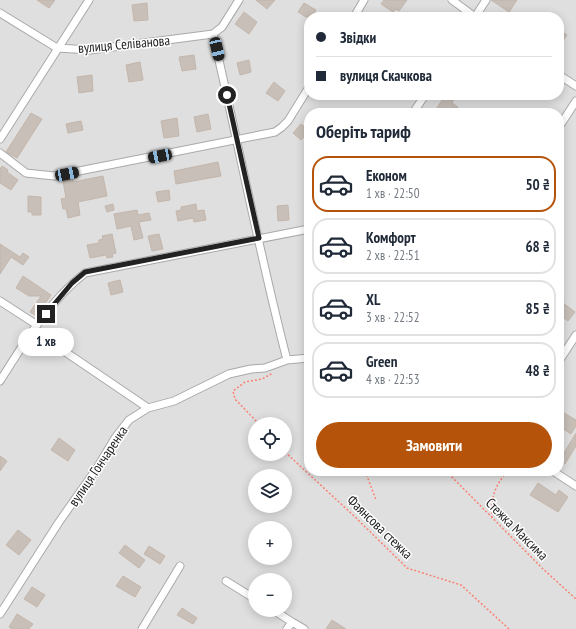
<!DOCTYPE html>
<html lang="uk">
<meta charset="utf-8">
<style>
:root{--surface:#fff;--page:#f2f2f3;--text:#1f2937;--muted:#747a83;--line:#e0e1e3;--accent:#b45309}
body{margin:0;font-family:"PT Sans Narrow",sans-serif;background:var(--page);color:var(--text);height:100vh;display:flex;flex-direction:column;font-size:15px;white-space:nowrap}
*{box-sizing:border-box;margin:0}
p{font-size:13px;color:var(--muted)}
.icon{flex:none;width:22px;height:22px;fill:none;stroke:currentColor;stroke-width:2;stroke-linecap:round;stroke-linejoin:round}
.map{position:relative;flex:1;overflow:hidden}
.sheet{position:absolute;left:304px;top:108px;width:260px;height:368px;display:flex;flex-direction:column;background:var(--surface);border-radius:16px;box-shadow:0 2px 10px #0003}
.sheet>*{flex:none}
.top-card{position:absolute;left:304px;top:12px;width:260px;height:88px;border-radius:16px;box-shadow:0 2px 10px #0003;display:grid;align-content:center;height:88px;padding:0 12px;background:var(--surface)}
.fabs{position:absolute;left:248px;top:417px;display:grid;gap:8px}
.fabs a{display:grid;place-items:center;width:44px;height:44px;border-radius:50%;background:var(--surface);box-shadow:0 2px 10px #0003;font-size:20px}
.end{position:absolute;width:18px;height:18px;margin:-9px;border:5px solid #222;background:#fff;box-shadow:0 0 0 2px #fff}
.from{border-radius:50%}
.bubble{position:absolute;height:28px;border-radius:14px;background:var(--surface);box-shadow:0 2px 10px #0003;font-size:13px;font-weight:700;line-height:28px;text-align:center}
.car{position:absolute;width:12px;height:24px;margin:-12px -6px;border-radius:5px;box-shadow:0 0 3px 1px #0007;background:linear-gradient(#222 24%,#8ab4d8 0 40%,#222 0 76%,#8ab4d8 0 86%,#222 0)}
.top-card b{display:flex;align-items:center;gap:14px;height:38px;font-size:15px}
.top-card b+b{border-top:1px solid var(--line)}
.top-card i{width:10px;height:10px;background:var(--text)}
ul{padding:0;list-style:none}
li{display:flex;align-items:center;gap:12px;height:56px;margin:0 8px 6px;padding:0 4px;border:2px solid var(--line);border-radius:16px}
li div{flex:1}
li b{display:block;font-size:15px}
li em{font-style:normal;font-weight:700}
li.current{border-color:var(--accent)}
li>.icon{width:36px;height:36px;stroke-width:1.5}
h2{padding:0 12px;font-size:18px;line-height:48px}
.cta{display:flex;gap:8px;margin-top:auto;padding:8px 12px}
.cta a{flex:1;height:46px;border-radius:24px;background:var(--accent);color:#fff;font-size:16px;font-weight:700;line-height:46px;text-align:center}
.map>svg:first-child{display:block}
</style>
<div class="map">
<svg width="576" height="629" viewBox="0 0 576 629">
<rect width="100%" height="100%" fill="#f2efe9"/>
<!-- residential -->
<path fill="#e0dfdf" fill-rule="evenodd" d="M 0,0 L 576,0 L 576,629 L 0,629 ZM 309,17 L 559,17 L 559,95 L 309,95 ZM 309,113 L 559,113 L 559,471 L 309,471 ZM 255,424 L 285,424 L 285,454 L 255,454 ZM 255,476 L 285,476 L 285,506 L 255,506 ZM 255,528 L 285,528 L 285,558 L 255,558 ZM 255,580 L 285,580 L 285,610 L 255,610 Z"/>
<!-- building -->
<path fill="#c7bfb8" stroke="#c4b6ab" d="M 37,0 L 55,0 L 49,8 Z
M 256,0 L 275,0 L 267,9 Z
M 384,0 L 407,0 L 399,11 L 396,9 L 393,12 L 381,4 Z
M 491,0 L 517,0 L 509,12 Z
M 147,3 L 148,20 L 134,21 L 132,5 Z
M 304,3 L 316,10 L 312,17 L 306,17 L 298,12 Z
M 244,12 L 257,22 L 249,34 L 235,24 Z
M 559,30 L 567,35 L 559,46 Z
M 194,55 L 196,69 L 182,71 L 179,57 Z
M 249,60 L 251,72 L 240,75 L 237,63 Z
M 140,62 L 143,80 L 129,82 L 126,65 Z
M 92,75 L 93,91 L 79,93 L 77,77 Z
M 274,82 L 285,91 L 278,101 L 266,93 Z
M 445,95 L 456,95 L 452,103 L 458,107 L 454,113 L 444,113 L 437,108 Z
M 31,113 L 42,119 L 17,158 L 6,152 Z
M 208,114 L 211,129 L 197,132 L 194,117 Z
M 177,118 L 179,136 L 164,138 L 161,121 Z
M 81,121 L 83,130 L 68,133 L 66,124 Z
M 301,124 L 309,131 L 301,140 L 293,133 Z
M 218,162 L 221,176 L 176,184 L 174,171 Z
M 2,166 L 8,170 L 7,172 L 18,180 L 11,190 L 0,183 L 0,169 Z
M 103,176 L 107,196 L 78,202 L 80,215 L 68,218 L 66,209 L 63,209 L 61,199 L 66,198 L 63,181 L 73,179 L 73,182 Z
M 169,190 L 170,200 L 158,202 L 156,192 Z
M 28,196 L 41,197 L 41,215 L 32,215 L 32,212 L 28,212 Z
M 113,204 L 114,210 L 107,212 L 105,206 Z
M 196,204 L 197,211 L 204,210 L 206,220 L 194,222 L 193,218 L 178,221 L 176,211 L 181,210 L 181,207 Z
M 288,205 L 289,220 L 278,221 L 277,206 Z
M 137,210 L 138,215 L 149,213 L 151,220 L 139,222 L 143,238 L 134,240 L 131,226 L 117,229 L 114,214 Z
M 112,234 L 116,253 L 112,254 L 113,257 L 107,258 L 106,255 L 90,258 L 87,245 L 99,243 L 99,240 L 103,239 L 102,236 Z
M 159,234 L 163,249 L 152,251 L 148,236 Z
M 0,244 L 20,257 L 23,253 L 29,257 L 23,265 L 11,257 L 0,274 Z
M 23,276 L 51,295 L 37,316 L 30,312 L 41,296 L 29,296 L 16,288 Z
M 120,280 L 123,292 L 111,295 L 108,283 Z
M 563,303 L 575,312 L 568,321 L 559,314 L 559,309 Z
M 559,410 L 576,420 L 576,426 L 571,434 L 559,426 Z
M 576,433 L 576,446 L 565,464 L 559,461 Z
M 59,438 L 75,450 L 68,461 L 51,450 Z
M 0,456 L 7,461 L 0,471 Z
M 538,483 L 556,495 L 559,490 L 568,497 L 558,512 L 530,495 Z
M 18,530 L 31,540 L 19,555 L 6,545 Z
M 125,545 L 145,560 L 139,568 L 119,553 Z
M 149,546 L 165,556 L 160,564 L 144,554 Z
M 123,576 L 141,587 L 135,597 L 116,586 Z
M 32,587 L 45,595 L 37,607 L 24,599 Z
M 182,608 L 197,618 L 193,624 L 177,615 Z
M 17,614 L 33,624 L 29,629 L 12,629 L 9,627 Z
M 332,620 L 346,629 L 326,629 Z"/>
<g fill="none" stroke-linecap="round" stroke-linejoin="round">
<!-- street casing -->
<g stroke="#a9a9a9" stroke-width="9">
<path id="street" d="M 452,0 L 475,17
M 0,13 L 57,48 L 90,50 L 213,34 L 222,27 L 239,0
M 354,17 L 364,0
M 475,17 L 486,0
M 213,34 C 238,142 259,252 287,360
M 559,75 L 576,86
M 413,113 L 425,95
M 559,127 L 576,101
M 0,139 L 89,0
M 0,153 L 26,173 L 54,176 L 275,132 L 282,127 L 288,121 L 309,87
M 0,301 L 37,325
M 33,330 L 148,408
M 559,361 L 576,335
M 0,381 C 24,343 49,301 85,273 L 309,229
M 553,471 L 576,486
M 226,581 L 255,599
M 273,610 L 292,622
M 0,614 L 59,522 L 97,468 L 115,438 L 129,420 L 148,408 L 174,401 L 229,374 L 251,369 L 265,368 L 287,360 L 309,358
M 142,629 L 180,566
M 287,629 L 292,622 L 304,629"/>
</g>
<!-- path -->
<path stroke="#fa8072" stroke-width="1.5" stroke-dasharray="2 2" stroke-linecap="butt" d="M 305,366 L 309,371
M 259,424 L 235,399 L 233,391 L 245,382 L 262,379 L 273,373
M 285,452 L 353,515 L 407,568 L 461,585 L 509,629
M 369,471 L 367,476 L 376,500
M 446,471 L 542,568 L 576,599
M 492,518 C 491,498 494,486 508,471"/>
<!-- street -->
<use href="#street" stroke="#fff" stroke-width="7"/>
</g>
<g fill="none" stroke-linecap="round" stroke-linejoin="round">
<!-- route -->
<path stroke="#222" stroke-width="5" d="M 46,314 L 72,283 L 85,272 L 259,238 L 227,95"/>
</g>
<g text-anchor="middle" dominant-baseline="central" stroke-width="3" stroke-linejoin="round" paint-order="stroke">
<!-- street labels -->
<g font-size="14" fill="#222" stroke="#fff">
<text transform="translate(124 44) rotate(-5)">вулиця Селіванова</text>
<text transform="translate(98 466) rotate(-56)">вулиця Гончаренка</text>
<text transform="translate(380 527) rotate(44)">Фаянсова стежка</text>
<text transform="translate(517 529) rotate(45)">Стежка Максима</text>
</g>
</g>
</svg>
<div class="fabs">
<a><svg class="icon" aria-label="locate" viewBox="0 0 24 24"><circle cx="12" cy="12" r="6"/><path d="M12 2v4M12 18v4M2 12h4M18 12h4"/></svg></a>
<a><svg class="icon" aria-label="layers" viewBox="0 0 24 24"><path d="M12 4l9 5-9 5-9-5zM3 14l9 5 9-5"/></svg></a>
<a>+</a>
<a>−</a>
</div>
<i class="end from" style="left:227px;top:95px"></i>
<i class="end" style="left:46px;top:314px"></i>
<div class="bubble" style="left:18px;top:328px;width:56px">1 хв</div>
<i class="car" style="left:217px;top:49px;rotate:167deg"></i>
<i class="car" style="left:160px;top:156px;rotate:259deg"></i>
<i class="car" style="left:67px;top:174px;rotate:79deg"></i>
<div class="top-card">
<b><i class="from"></i>Звідки</b>
<b><i></i>вулиця Скачкова</b>
</div>
<section class="sheet">
<h2>Оберіть тариф</h2>
<ul>
<li class="current"><svg class="icon" aria-label="car" viewBox="0 0 24 24"><path d="M5 17H2v-5l4-1 3-4h7l3 4 3 1v5h-3M9 17h6M6 11h13"/><circle cx="7" cy="17" r="2"/><circle cx="17" cy="17" r="2"/></svg><div><b>Економ</b><p>1 хв · 22:50</p></div><em>50 ₴</em></li>
<li><svg class="icon" aria-label="car" viewBox="0 0 24 24"><path d="M5 17H2v-5l4-1 3-4h7l3 4 3 1v5h-3M9 17h6M6 11h13"/><circle cx="7" cy="17" r="2"/><circle cx="17" cy="17" r="2"/></svg><div><b>Комфорт</b><p>2 хв · 22:51</p></div><em>68 ₴</em></li>
<li><svg class="icon" aria-label="car" viewBox="0 0 24 24"><path d="M5 17H2v-5l4-1 3-4h7l3 4 3 1v5h-3M9 17h6M6 11h13"/><circle cx="7" cy="17" r="2"/><circle cx="17" cy="17" r="2"/></svg><div><b>XL</b><p>3 хв · 22:52</p></div><em>85 ₴</em></li>
<li><svg class="icon" aria-label="car" viewBox="0 0 24 24"><path d="M5 17H2v-5l4-1 3-4h7l3 4 3 1v5h-3M9 17h6M6 11h13"/><circle cx="7" cy="17" r="2"/><circle cx="17" cy="17" r="2"/></svg><div><b>Green</b><p>4 хв · 22:53</p></div><em>48 ₴</em></li>
</ul>
<div class="cta"><a>Замовити</a></div>
</section>
</div>
